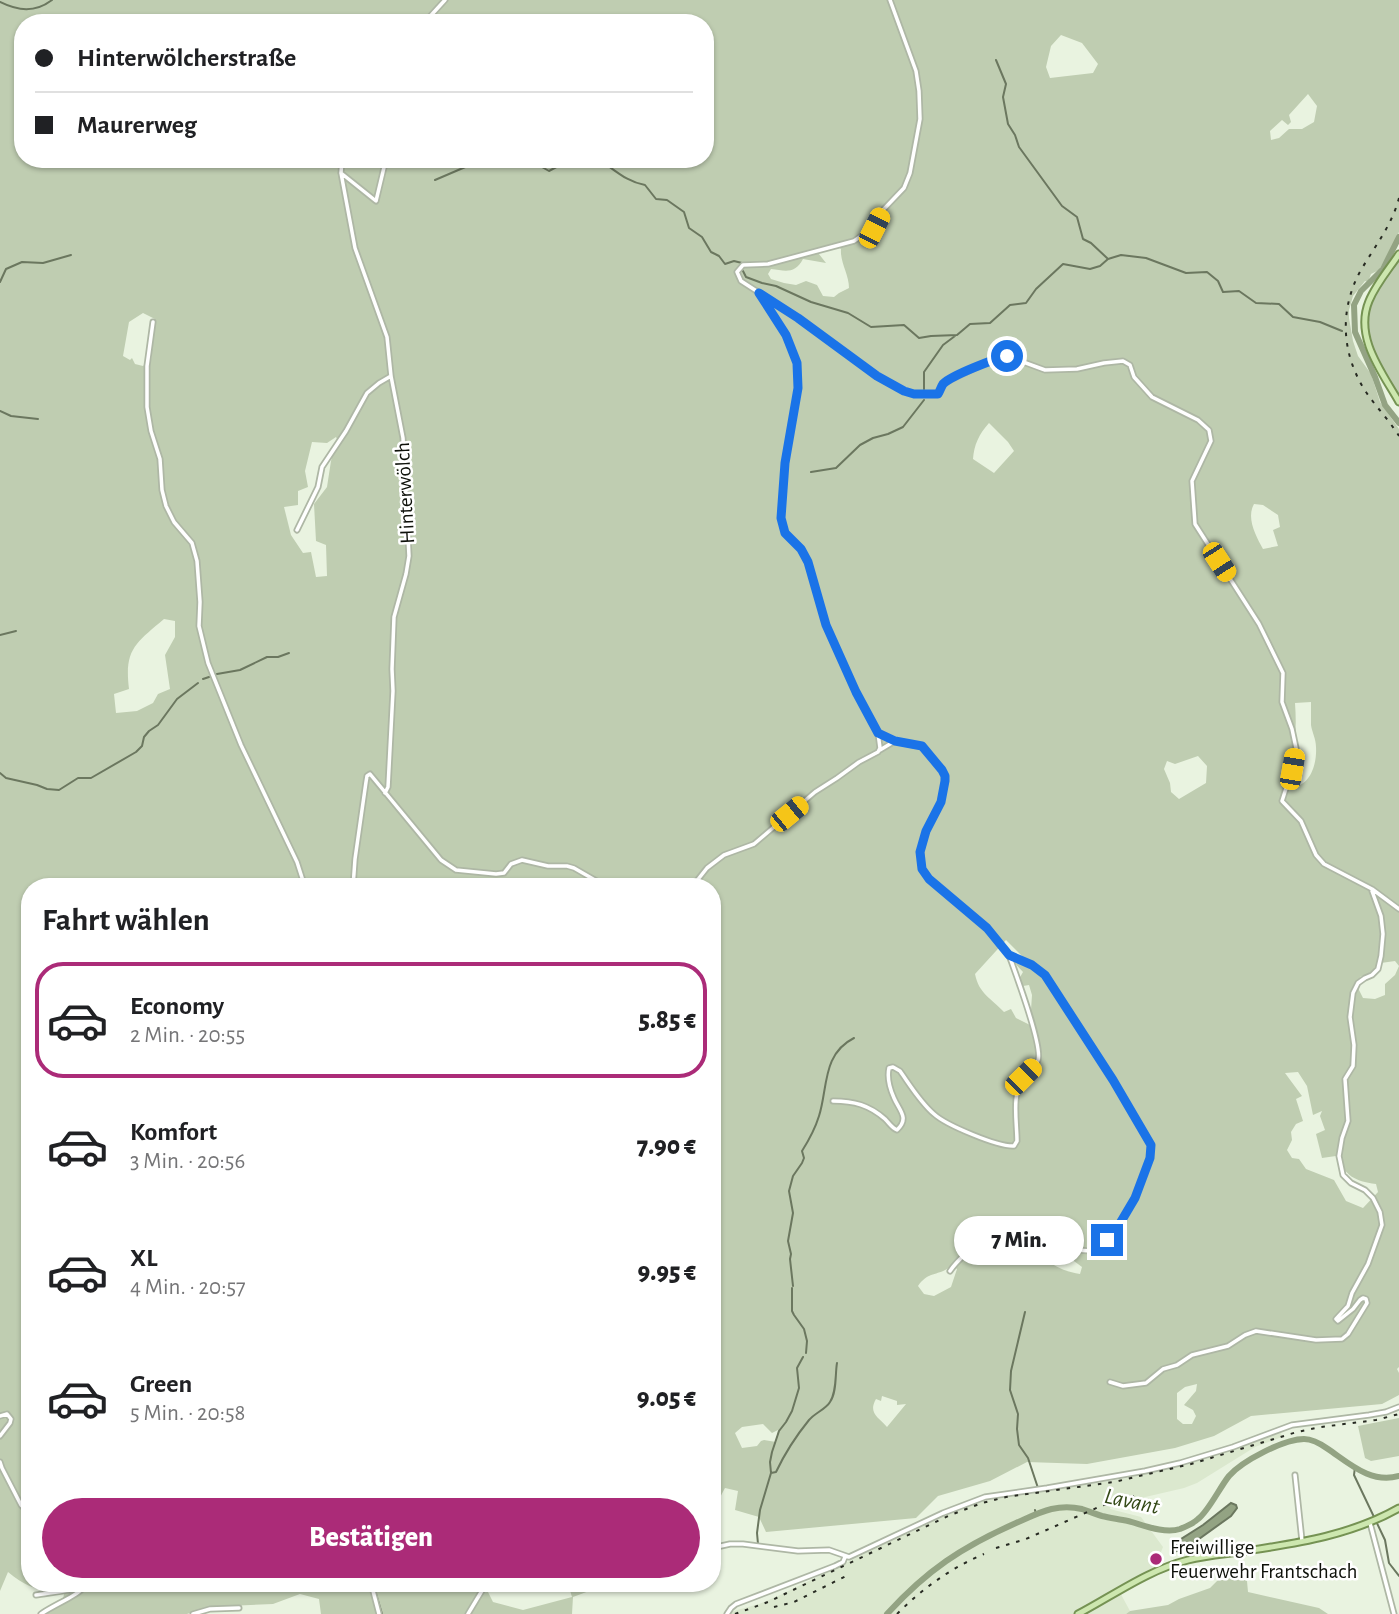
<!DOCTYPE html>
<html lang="de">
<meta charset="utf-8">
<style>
:root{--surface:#fff;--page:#f6f6f6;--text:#202124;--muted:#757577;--line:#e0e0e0;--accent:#ab2b78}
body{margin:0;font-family:"Alegreya Sans",sans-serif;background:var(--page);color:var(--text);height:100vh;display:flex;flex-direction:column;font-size:26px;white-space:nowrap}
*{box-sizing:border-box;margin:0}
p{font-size:23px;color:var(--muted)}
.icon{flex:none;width:38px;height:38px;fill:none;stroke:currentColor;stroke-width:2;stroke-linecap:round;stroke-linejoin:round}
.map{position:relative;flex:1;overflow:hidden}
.drawer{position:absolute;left:21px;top:878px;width:700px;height:714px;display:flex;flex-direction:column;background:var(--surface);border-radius:28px;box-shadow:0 2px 5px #0004}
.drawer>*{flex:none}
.top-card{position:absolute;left:14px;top:14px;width:700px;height:154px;border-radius:28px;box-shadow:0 2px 5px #0004;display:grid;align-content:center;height:154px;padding:0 21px;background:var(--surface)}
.end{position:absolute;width:32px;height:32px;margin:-16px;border:9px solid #1a73e8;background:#fff;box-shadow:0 0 0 4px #fff}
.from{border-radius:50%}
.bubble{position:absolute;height:49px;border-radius:24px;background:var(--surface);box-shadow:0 2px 5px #0004;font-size:23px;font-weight:800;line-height:49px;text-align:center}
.car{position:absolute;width:21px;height:42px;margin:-21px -10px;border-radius:9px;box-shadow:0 0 5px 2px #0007;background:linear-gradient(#f5c518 24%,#345 0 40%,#f5c518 0 76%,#345 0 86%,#f5c518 0)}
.top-card b{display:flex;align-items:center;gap:24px;height:66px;font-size:26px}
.top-card b+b{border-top:2px solid var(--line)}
.top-card i{width:18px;height:18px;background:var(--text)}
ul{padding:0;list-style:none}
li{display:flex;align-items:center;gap:21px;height:116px;margin:0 14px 10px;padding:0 7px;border:4px solid transparent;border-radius:28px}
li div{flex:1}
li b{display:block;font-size:26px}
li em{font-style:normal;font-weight:800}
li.selected{border-color:var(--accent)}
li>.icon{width:63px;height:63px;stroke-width:1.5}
h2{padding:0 21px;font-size:32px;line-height:84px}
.action{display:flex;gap:14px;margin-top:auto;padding:14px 21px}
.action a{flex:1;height:80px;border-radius:42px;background:var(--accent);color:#fff;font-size:28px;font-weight:800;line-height:80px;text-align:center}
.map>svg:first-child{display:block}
</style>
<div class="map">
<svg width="1399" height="1614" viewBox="0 0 1399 1614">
<rect width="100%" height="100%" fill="#e9f3e0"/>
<!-- built -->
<path fill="#dbe8ce" d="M 1281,1433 L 1282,1437 L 1255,1447 L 1197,1483 L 1184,1488 L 1111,1505 L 1110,1509 L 1141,1517 L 1163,1547 L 1161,1552 L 1157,1555 L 1161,1564 L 1117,1587 L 1130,1611 L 1126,1614 L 730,1614 L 730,1612 L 759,1604 L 778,1596 L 923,1525 L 978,1502 L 1128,1478 L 1186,1463 Z"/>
<!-- green -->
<path fill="#bfcdb1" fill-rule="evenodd" d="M 0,0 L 1399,0 L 1399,232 L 1385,260 L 1379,270 L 1371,274 L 1368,282 L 1365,281 L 1353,296 L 1349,310 L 1349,318 L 1353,341 L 1358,356 L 1371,374 L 1380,402 L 1399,429 L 1399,1367 L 1397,1369 L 1399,1373 L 1399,1395 L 1382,1404 L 1251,1416 L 1214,1436 L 1175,1448 L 1087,1464 L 1027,1462 L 990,1481 L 938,1496 L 916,1518 L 766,1532 L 759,1517 L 735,1510 L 738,1491 L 725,1488 L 717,1503 L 712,1507 L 712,887 L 30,887 L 30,1584 L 484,1584 L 493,1602 L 523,1610 L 572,1597 L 568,1584 L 608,1584 L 573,1597 L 572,1614 L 321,1614 L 319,1599 L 300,1594 L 273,1604 L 206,1607 L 187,1614 L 48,1614 L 47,1608 L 63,1599 L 65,1589 C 40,1593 28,1588 8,1572 L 0,1591 ZM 23,23 L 705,23 L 705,159 L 23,159 ZM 1061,35 L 1082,43 L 1098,64 L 1093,73 L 1050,78 L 1046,67 L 1051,46 ZM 1308,94 L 1317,106 L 1314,122 L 1302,129 L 1289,129 L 1279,138 L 1271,140 L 1270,131 L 1282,120 L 1288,125 L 1291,122 L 1289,115 ZM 834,243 L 841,249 C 840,263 849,274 849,288 L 839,293 L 834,297 L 823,296 L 817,285 L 806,281 L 796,285 L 784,283 L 771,279 L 768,274 L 771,269 C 786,271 795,274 803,259 L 826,263 L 815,249 ZM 143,313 L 155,319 L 151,360 L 143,366 L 135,364 L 132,358 L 130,360 L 123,356 L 129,322 ZM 989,423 L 1008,442 L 1014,451 L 994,473 L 973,459 C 974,445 979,434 989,423 ZM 336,437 L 337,439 L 331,461 L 327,487 L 314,504 L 316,541 L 326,545 L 327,576 L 316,577 L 311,552 L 303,553 L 291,535 L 284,507 L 298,505 L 298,491 L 308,487 L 305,471 L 312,442 L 327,443 ZM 1254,504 L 1263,505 L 1278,515 L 1280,527 L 1273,530 L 1278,546 L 1263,549 C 1256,536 1246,518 1254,504 ZM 164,619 L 175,621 L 175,637 L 165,655 L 170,689 L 158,694 L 153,703 L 137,711 L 116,713 L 114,694 L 129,689 C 124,649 136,643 164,619 ZM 1311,702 C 1311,709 1311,717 1311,725 C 1312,732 1316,739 1316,747 C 1317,763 1311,785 1293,787 L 1287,783 C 1295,757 1297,730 1295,703 ZM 1198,756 L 1207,766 L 1206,783 L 1179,799 L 1171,792 L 1170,783 L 1164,769 L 1167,761 L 1175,764 ZM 1006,940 L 1023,957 L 1011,959 L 1023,972 L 1019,979 L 1023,986 L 1029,985 L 1032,995 L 1030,1025 L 1016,1018 L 1011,1009 L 1004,1012 C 991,998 979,994 975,974 ZM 1395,961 L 1399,966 L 1395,975 L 1385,984 L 1385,995 L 1375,999 L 1363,998 L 1359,990 L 1360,977 L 1375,971 L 1381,963 ZM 1298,1072 L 1307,1086 L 1313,1115 L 1322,1111 L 1320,1116 L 1325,1130 L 1316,1134 L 1322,1158 L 1336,1156 C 1346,1176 1354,1181 1376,1184 L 1378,1192 L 1363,1208 L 1346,1201 L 1334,1180 L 1306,1169 L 1299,1159 L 1292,1158 L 1287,1150 L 1292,1140 L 1291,1132 L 1296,1124 L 1303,1121 L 1296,1099 L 1302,1096 L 1285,1073 ZM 1034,1237 L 1043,1238 L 1082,1267 L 1080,1274 C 1054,1270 1042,1257 1023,1240 ZM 952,1265 L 957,1269 L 951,1287 L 934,1296 L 924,1294 L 918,1286 C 929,1270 939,1277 952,1265 ZM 1197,1384 L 1196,1391 L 1184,1405 L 1193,1410 L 1196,1416 L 1192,1424 L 1183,1424 L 1177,1419 L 1177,1393 L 1185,1387 ZM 882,1396 L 897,1401 L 897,1405 L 906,1404 L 887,1427 C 878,1417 868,1413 876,1399 L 881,1401 ZM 763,1424 L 772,1433 L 778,1430 L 776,1442 L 764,1440 L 761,1441 L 757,1446 L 742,1448 L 735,1433 L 742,1427 Z
M 1399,257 L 1399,396 C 1382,367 1358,334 1372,299 C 1379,284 1390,270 1399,257 Z
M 1399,1418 L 1399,1456 L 1371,1461 L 1365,1458 L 1358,1426 Z
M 1225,1573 L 1247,1581 L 1248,1592 L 1319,1608 L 1328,1614 L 1126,1614 L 1130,1611 L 1168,1605 L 1179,1599 L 1210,1588 Z"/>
<!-- water -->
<path fill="#93a383" stroke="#6b775f" stroke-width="2" d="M 1231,1503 L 1236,1505 L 1237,1508 L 1231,1516 L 1185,1549 L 1177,1551 L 1176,1547 L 1178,1541 L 1203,1525 Z"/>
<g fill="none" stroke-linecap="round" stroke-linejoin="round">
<!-- stream -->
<path stroke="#6b775f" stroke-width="2" d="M 0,2 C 18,11 35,13 52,0
M 996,60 L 1006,84 L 1003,97 L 1008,124 L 1015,135 L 1019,147 L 1062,206 L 1077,217 L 1083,239 L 1091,243 L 1107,258
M 528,159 L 549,171 L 562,164 L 584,163 L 587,159
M 598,159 C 614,169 626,182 645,185 L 656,199 L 667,200 L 684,212 L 689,228 L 702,237 L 711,252 L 719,256 L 725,264 L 734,261 L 742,263
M 435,180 L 470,165 L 504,167 L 525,159
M 743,271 L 746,277 L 762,283 L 776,286 L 811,302 L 848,313 L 871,327 L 904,325 L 919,338 L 931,336 L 957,335 L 970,324 L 990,323 L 1010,305 L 1026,303 L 1036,289 L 1063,264 L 1090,269 L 1100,266 L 1108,259 L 1121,255 L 1146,258 L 1186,273 L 1207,272 L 1218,281 L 1223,292 L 1239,291 L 1256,303 L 1279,304 L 1293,317 L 1320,322 L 1342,331
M 0,282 L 6,269 L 22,262 L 43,263 L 71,255
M 924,389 L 924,372 L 943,345 L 955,336
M 0,411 L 11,416 L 38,419
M 811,472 L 836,468 L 860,445 L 873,438 L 888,434 L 903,427 L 924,400
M 0,635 L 16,631
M 217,674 L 240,670 L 267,657 L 278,657 L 289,653
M 203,679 L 209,677
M 0,773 L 6,778 L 37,785 L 47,789 L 59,790 L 78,778 L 91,778 L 136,752 L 142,746 L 144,737 L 149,731 L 158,725 L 177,699 L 198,683
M 793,1286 L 790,1259 L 791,1254 L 788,1241 L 793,1213 L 789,1191 L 793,1176 L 802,1163 L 804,1158 L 802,1151 C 809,1140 815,1129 819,1116 C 828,1088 822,1054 854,1038
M 792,1288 L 792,1311 L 794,1315 L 804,1329 L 807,1341 L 806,1353
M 1025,1312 L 1011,1371 L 1010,1390 L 1018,1414 L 1017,1429 L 1019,1445 L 1028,1458 L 1038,1488
M 1355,1467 L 1354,1475 L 1385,1540 L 1389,1563 L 1399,1576
M 771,1473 L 776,1472 C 785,1453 796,1436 809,1420 C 815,1413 826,1409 830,1402 C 837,1392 835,1374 837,1363
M 1035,1510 L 1036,1514
M 758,1544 L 757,1533 L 760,1510 L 771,1473 L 770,1462 L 772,1452 L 779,1431 L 786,1422 L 792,1411 L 799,1388 L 797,1368 L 803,1357
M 373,1584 L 382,1614"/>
<!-- river -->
<path stroke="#93a383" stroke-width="6" d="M 1399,237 L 1383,269 L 1361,291 L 1354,305 L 1355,332 L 1375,377 L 1385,405 L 1399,423
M 887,1614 C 927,1570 962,1547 1016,1523 C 1039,1513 1056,1503 1082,1509 C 1088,1511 1095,1514 1102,1516 C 1110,1518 1119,1519 1128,1521 C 1143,1525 1164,1534 1180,1529 C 1185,1527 1194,1523 1198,1519 C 1208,1512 1220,1487 1229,1476 C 1242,1461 1284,1439 1304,1439 C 1313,1439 1321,1444 1328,1449 C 1350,1464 1371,1484 1399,1476"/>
<!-- minor casing -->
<g stroke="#aeb7a5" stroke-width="7">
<path id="minor" d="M 890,0 L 916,71 L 919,91 L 920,119 L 910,173 L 904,188 L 883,210 L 874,227 L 854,241 L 768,264 L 743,265 L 737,272 L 741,281 L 798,318 L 877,376 L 904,391 L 914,394 L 938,394 L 944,383 L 954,378 L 989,361 L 1007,356 L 1045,370 L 1077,369 L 1104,363 L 1123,361 L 1130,365 L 1134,377 L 1152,397 L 1198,420 L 1209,430 L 1211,441 L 1192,481 L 1195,524 L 1259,624 L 1283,673 L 1282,702 L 1292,729 L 1296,748 L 1289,779 L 1282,801 L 1301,821 L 1316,855 L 1324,864 L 1372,889 L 1399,909
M 424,23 L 445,0
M 342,159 L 341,173 L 355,248 L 387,337 L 391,376 L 403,438 L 409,556 L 406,574 L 394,617 L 392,669 L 393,691 L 388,787 L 385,793
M 341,173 L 376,201 L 386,159
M 153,322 L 147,366 L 147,407 L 151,431 L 160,459 L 162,490 L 166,506 L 174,522 L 192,543 L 197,561 L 200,602 L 199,626 L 208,663 L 241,745 L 297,862 L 305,887
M 297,530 L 318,487 L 322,467 L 346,431 L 367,393 L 379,383 L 391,376
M 878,733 L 895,741 L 922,746 L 942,770 L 945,776 L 941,802 L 926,831 L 921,852 L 922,869 L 929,879 L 987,928 L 1009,955 L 1032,965 L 1045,975 L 1113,1080 L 1151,1145 L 1150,1159 L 1135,1198 L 1119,1225 L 1107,1240 L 1091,1251 L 1076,1250 L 1042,1228 L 1025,1230 L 1002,1244 C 996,1242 991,1239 985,1241 C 975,1243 956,1262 950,1271
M 880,750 L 895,741
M 353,887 L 355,859 L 366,782 L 367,776 L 370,774 L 441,860 L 456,870 L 496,874 L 504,873 L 511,864 L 522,860 L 548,866 L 567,866 L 574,868 L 607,887
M 692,887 L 707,868 L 724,855 L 754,844 L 815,792 L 837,778 L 859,762 L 878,752 L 880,748 L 878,733 L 856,692 L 826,625 L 808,563 L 801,549 L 785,533 L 781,518 L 785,463 L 798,388 L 797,363 L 786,335 L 760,295
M 833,1101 C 854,1101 869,1105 885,1119 C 890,1124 892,1128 897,1130 C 910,1118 899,1110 894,1098 C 890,1089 887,1077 889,1068 L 893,1067 L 900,1071 C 910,1085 920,1102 934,1114 C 946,1125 998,1147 1014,1146 L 1017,1141 C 1017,1122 1011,1093 1024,1076 C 1028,1071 1036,1067 1038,1060 C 1043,1046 1015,972 1009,955
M 1110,1382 L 1123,1386 L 1146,1383 L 1163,1369 L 1177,1365 L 1192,1355 L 1228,1346 L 1245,1335 L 1256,1331 L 1316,1340 L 1342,1339 L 1348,1334 L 1367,1303 L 1366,1299 L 1363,1298 L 1360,1300 L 1353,1309 L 1338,1321 L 1336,1319 L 1348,1306 L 1352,1293 L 1368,1264 L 1382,1225 L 1380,1212 L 1373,1198 L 1365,1190 L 1351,1183 L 1343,1175 L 1339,1156 L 1342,1138 L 1348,1121 L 1345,1079 L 1353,1066 L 1354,1045 L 1350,1017 L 1353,993 L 1358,983 L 1365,978 L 1372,975 L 1378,969 L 1381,956 L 1383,934 L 1381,916 L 1372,891
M 0,1416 L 7,1414 L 11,1419 L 10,1423 L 0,1436
M 0,1462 L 2,1468 L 21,1505 L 30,1514
M 1295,1475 L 1302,1541
M 1370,1523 L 1394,1614
M 712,1548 L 730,1544 L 743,1544 L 798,1551 L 829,1550 L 849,1557 L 943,1513 L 985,1497 L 1047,1488 L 1145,1471 L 1180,1463 L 1233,1447 L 1292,1425 L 1369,1415 L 1386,1412 L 1399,1407
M 366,1584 L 372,1587 L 379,1614
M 248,1586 L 261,1584
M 36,1595 C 46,1594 74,1588 81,1590 C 74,1597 52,1606 41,1614
M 193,1614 L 210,1609 L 239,1608
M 468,1614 L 486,1584
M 727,1614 L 731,1608 L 736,1604 L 835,1566 L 843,1562 L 845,1557"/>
</g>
<!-- major casing -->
<g stroke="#759253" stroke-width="9">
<path id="major" d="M 1399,254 C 1389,269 1376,284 1369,301 C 1354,337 1382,372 1399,402
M 1078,1614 C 1114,1595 1148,1570 1188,1560 C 1207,1555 1226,1554 1246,1551 C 1298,1543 1352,1535 1399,1508"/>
</g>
<!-- minor -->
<use href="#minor" stroke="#fff" stroke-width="3.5"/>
<!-- major -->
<use href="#major" stroke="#cde7af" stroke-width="5"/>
<!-- rail -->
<path stroke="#272a22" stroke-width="2" stroke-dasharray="3.5 7" stroke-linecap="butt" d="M 1399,198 C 1392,225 1375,246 1361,270 C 1339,309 1341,354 1366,392 C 1376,407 1389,420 1399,436
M 996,1548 L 1026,1539 L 1101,1506 L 1134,1496
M 774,1607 L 794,1602 L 850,1574
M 735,1614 L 768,1602 L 948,1516 L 982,1503 L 1006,1497 L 1114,1482 L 1191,1464 L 1297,1432 L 1321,1427 L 1376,1420 L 1399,1414
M 897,1614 C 923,1588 951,1568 984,1554"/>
</g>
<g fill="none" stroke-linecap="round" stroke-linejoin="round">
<!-- route -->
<path stroke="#1a73e8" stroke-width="9" d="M 1007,356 C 994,359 952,375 943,384 C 941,387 940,391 938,394 L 914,394 L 904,391 L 877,376 L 798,318 L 759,293 L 786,335 L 797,363 L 798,388 L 785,463 L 781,518 L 785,533 L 801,549 L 808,562 L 826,625 L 856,692 L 878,733 L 895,741 L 922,746 L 942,770 L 945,776 L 945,781 L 941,802 L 926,831 L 920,852 L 922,869 L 929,879 L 987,928 L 1009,955 L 1032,965 L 1045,975 L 1113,1080 L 1151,1145 L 1150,1158 L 1135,1198 L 1119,1225 L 1107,1240"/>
</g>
<!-- markers -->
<circle fill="#ab2b78" stroke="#fff" stroke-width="2.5" cx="1156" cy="1559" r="7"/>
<g text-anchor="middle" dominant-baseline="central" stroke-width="5" stroke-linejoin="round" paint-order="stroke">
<!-- street labels -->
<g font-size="21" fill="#0e110a" stroke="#fff">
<text transform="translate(405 493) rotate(-93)">Hinterwölch</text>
</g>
<!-- poi labels -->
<g font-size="21" fill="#0e110a" stroke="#fff" text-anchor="start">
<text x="1170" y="1547">Freiwillige<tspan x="1170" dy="24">Feuerwehr Frantschach</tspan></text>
</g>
<!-- water labels -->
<g font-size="23" font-style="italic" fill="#344917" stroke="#fff">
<text transform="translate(1132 1502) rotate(12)">Lavant</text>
</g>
</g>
</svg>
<i class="end from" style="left:1007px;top:356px"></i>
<i class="end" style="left:1107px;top:1240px"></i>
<div class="bubble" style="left:954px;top:1216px;width:130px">7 Min.</div>
<i class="car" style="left:874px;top:228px;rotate:27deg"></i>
<i class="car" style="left:1219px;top:562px;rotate:147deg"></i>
<i class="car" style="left:1292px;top:769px;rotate:10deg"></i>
<i class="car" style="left:789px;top:814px;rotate:51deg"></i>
<i class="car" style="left:1023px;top:1077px;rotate:45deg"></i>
<div class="top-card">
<b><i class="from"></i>Hinterwölcherstraße</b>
<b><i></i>Maurerweg</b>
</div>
<section class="drawer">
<h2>Fahrt wählen</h2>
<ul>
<li class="selected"><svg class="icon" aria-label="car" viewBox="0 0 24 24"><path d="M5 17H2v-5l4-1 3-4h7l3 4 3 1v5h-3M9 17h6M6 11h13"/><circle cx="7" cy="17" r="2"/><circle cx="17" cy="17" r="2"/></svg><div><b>Economy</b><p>2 Min. · 20:55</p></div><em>5.85 €</em></li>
<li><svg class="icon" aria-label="car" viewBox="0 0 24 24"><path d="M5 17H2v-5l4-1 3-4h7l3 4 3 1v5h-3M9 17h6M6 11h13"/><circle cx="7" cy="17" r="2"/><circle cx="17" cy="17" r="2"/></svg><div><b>Komfort</b><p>3 Min. · 20:56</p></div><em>7.90 €</em></li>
<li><svg class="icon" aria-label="car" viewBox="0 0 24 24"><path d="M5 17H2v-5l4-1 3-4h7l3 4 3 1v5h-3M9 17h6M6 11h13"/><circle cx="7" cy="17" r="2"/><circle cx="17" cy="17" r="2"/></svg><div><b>XL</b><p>4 Min. · 20:57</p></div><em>9.95 €</em></li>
<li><svg class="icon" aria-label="car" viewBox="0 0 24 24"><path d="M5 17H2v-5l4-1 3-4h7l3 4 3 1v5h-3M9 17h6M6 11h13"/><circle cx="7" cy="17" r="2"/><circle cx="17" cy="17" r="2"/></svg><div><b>Green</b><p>5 Min. · 20:58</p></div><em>9.05 €</em></li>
</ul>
<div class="action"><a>Bestätigen</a></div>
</section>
</div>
